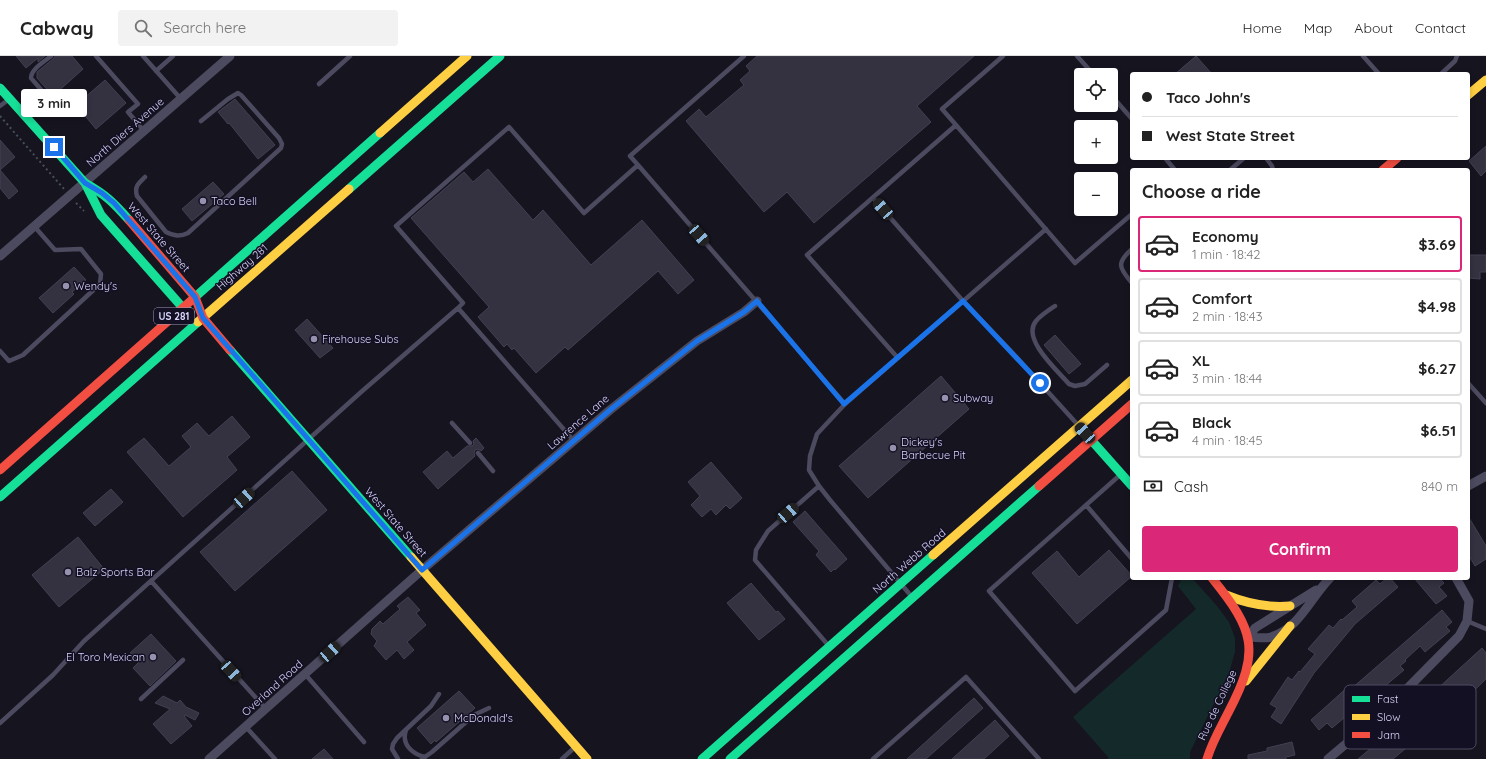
<!DOCTYPE html>
<meta charset="utf-8">
<style>
:root{--surface:#fff;--page:#f2f2f2;--text:#222;--muted:#767676;--line:#e0e0e0;--accent:#db2777}
body{margin:0;font-family:Quicksand,sans-serif;background:var(--page);color:var(--text);height:100vh;display:flex;flex-direction:column;font-size:15px;white-space:nowrap}
*{box-sizing:border-box;margin:0}
p{font-size:13px;color:var(--muted)}
.icon{flex:none;width:22px;height:22px;fill:none;stroke:currentColor;stroke-width:2;stroke-linecap:round;stroke-linejoin:round}
.map{position:relative;flex:1;overflow:hidden}
.side{position:absolute;left:1130px;top:112px;width:340px;height:412px;display:flex;flex-direction:column;background:var(--surface);border-radius:4px;box-shadow:0 2px 6px #0003}
.side>*{flex:none}
.top-card{position:absolute;left:1130px;top:16px;width:340px;height:88px;border-radius:4px;box-shadow:0 2px 6px #0003;display:grid;align-content:center;height:88px;padding:0 12px;background:var(--surface)}
.buttons{position:absolute;left:1074px;top:12px;display:grid;gap:8px}
.buttons a{display:grid;place-items:center;width:44px;height:44px;border-radius:4px;background:var(--surface);box-shadow:0 2px 6px #0003;font-size:20px}
.end{position:absolute;width:18px;height:18px;margin:-9px;border:5px solid #1a73e8;background:#fff;box-shadow:0 0 0 2px #fff}
.from{border-radius:50%}
.bubble{position:absolute;height:28px;border-radius:4px;background:var(--surface);box-shadow:0 2px 6px #0003;font-size:13px;font-weight:800;line-height:28px;text-align:center}
.car{position:absolute;width:12px;height:24px;margin:-12px -6px;border-radius:5px;box-shadow:0 0 3px 1px #0007;background:linear-gradient(#222 24%,#8ab4d8 0 40%,#222 0 76%,#8ab4d8 0 86%,#222 0)}
.top-card b{display:flex;align-items:center;gap:14px;height:38px;font-size:15px}
.top-card b+b{border-top:1px solid var(--line)}
.top-card i{width:10px;height:10px;background:var(--text)}
ul{padding:0;list-style:none}
li{display:flex;align-items:center;gap:12px;height:56px;margin:0 8px 6px;padding:0 4px;border:2px solid var(--line);border-radius:4px}
li div{flex:1}
li b{display:block;font-size:15px}
li em{font-style:normal;font-weight:800}
li.current{border-color:var(--accent)}
li>.icon{width:36px;height:36px;stroke-width:1.5}
h2{padding:0 12px;font-size:18px;line-height:48px}
.pay{display:flex;align-items:center;gap:10px;height:44px;padding:0 12px;font-size:15px}
.pay p{margin-inline-start:auto}
.cta{display:flex;gap:8px;margin-top:auto;padding:8px 12px}
.cta a{flex:1;height:46px;border-radius:4px;background:var(--accent);color:#fff;font-size:16px;font-weight:800;line-height:46px;text-align:center}
header{display:flex;align-items:center;gap:24px;box-sizing:border-box;height:56px;padding:0 20px;background:var(--surface);border-bottom:1px solid var(--line)}
header strong{font-size:19px}
nav{display:flex;gap:22px;margin-inline-start:auto;font-size:14px}
.search{width:280px;height:36px;background:var(--page);display:flex;align-items:center;gap:10px;box-sizing:border-box;padding:0 14px;border-radius:4px;color:var(--muted);font-size:15px}
.map>svg:first-child{display:block}
</style>
<header>
<strong>Cabway</strong>
<div class="search"><svg class="icon" aria-label="search" viewBox="0 0 24 24"><circle cx="10" cy="10" r="6"/><path d="M15 15l6 6"/></svg>Search here</div>
<nav><a>Home</a><a>Map</a><a>About</a><a>Contact</a></nav>
</header>
<div class="map">
<svg width="1486" height="703" viewBox="0 0 1486 703">
<rect width="100%" height="100%" fill="#16141f"/>
<!-- green -->
<path fill="#142929" d="M 1183,522 L 1192,522 L 1217,550 L 1229,566 L 1235,582 L 1235,596 L 1229,617 L 1190,696 L 1190,703 L 1108,703 L 1108,701 L 1073,661 L 1196,553 L 1178,530 L 1181,524 Z"/>
<!-- building -->
<path fill="#343241" stroke="#434052" d="M 16,0 L 45,0 L 38,6 L 38,2 L 26,12 Z
M 55,0 L 72,0 L 83,13 L 53,40 L 37,22 L 37,16 L 53,3 Z
M 757,0 L 974,0 L 917,50 L 931,66 L 814,167 L 787,136 L 764,156 L 686,65 L 699,53 L 706,61 L 744,29 L 740,24 L 750,15 L 746,10 Z
M 1196,0 L 1212,18 L 1175,18 Z
M 105,24 L 126,47 L 96,73 L 76,49 Z
M 235,43 L 275,89 L 258,103 L 229,67 L 228,68 L 218,56 Z
M 0,84 L 15,101 L 0,114 L 18,135 L 9,143 L 0,132 Z
M 1486,90 L 1486,115 L 1481,120 L 1469,105 Z
M 488,113 L 533,164 L 543,154 L 591,209 L 642,164 L 694,224 L 678,238 L 658,215 L 568,294 L 565,291 L 536,317 L 514,292 L 512,294 L 507,288 L 504,291 L 478,261 L 489,251 L 411,162 L 464,116 L 473,126 Z
M 213,126 L 224,138 L 192,165 L 182,153 Z
M 1468,199 L 1486,199 L 1486,216 L 1480,216 L 1480,223 L 1468,222 Z
M 74,211 L 86,224 L 72,236 L 74,238 L 53,257 L 39,242 Z
M 307,263 L 333,292 L 320,302 L 295,274 Z
M 1055,279 L 1081,308 L 1069,318 L 1044,289 Z
M 941,320 L 969,353 L 868,442 L 839,410 Z
M 232,360 L 250,381 L 227,401 L 237,414 L 183,461 L 127,396 L 144,382 L 169,410 L 191,391 L 182,380 L 197,367 L 209,380 Z
M 476,382 L 484,392 L 481,395 L 478,393 L 475,394 L 474,397 L 475,400 L 438,433 L 423,416 L 447,395 L 453,402 L 467,390 L 472,390 L 474,388 L 473,385 Z
M 711,406 L 742,442 L 730,453 L 726,449 L 716,459 L 711,453 L 702,461 L 691,449 L 700,440 L 688,426 Z
M 292,415 L 327,454 L 235,535 L 200,496 Z
M 111,433 L 123,446 L 95,470 L 83,457 Z
M 805,455 L 847,503 L 835,514 L 834,513 L 831,516 L 816,499 L 819,495 L 793,466 Z
M 1468,460 L 1486,490 L 1486,503 L 1475,510 L 1468,498 Z
M 78,481 L 104,513 L 59,551 L 32,519 Z
M 1109,494 L 1132,520 L 1077,568 L 1032,517 L 1057,495 L 1079,521 Z
M 1387,522 L 1390,522 L 1398,531 L 1355,568 L 1335,592 L 1314,617 L 1281,668 L 1271,661 L 1277,652 L 1270,648 L 1288,621 L 1292,624 L 1299,615 L 1300,616 L 1315,598 L 1308,593 L 1329,569 L 1333,572 L 1341,563 L 1342,564 L 1357,551 L 1352,545 L 1376,524 L 1380,528 Z
M 1414,522 L 1439,522 L 1444,527 L 1439,531 L 1447,540 L 1436,548 Z
M 751,527 L 776,556 L 778,555 L 785,563 L 759,584 L 727,547 Z
M 408,541 L 420,554 L 416,557 L 426,569 L 407,586 L 414,594 L 404,603 L 397,594 L 386,604 L 374,590 L 377,585 L 371,578 L 372,573 L 380,565 L 383,568 L 400,553 L 397,550 Z
M 1442,554 L 1452,566 L 1446,571 L 1450,575 L 1425,596 L 1420,590 L 1405,604 L 1406,605 L 1400,610 L 1404,614 L 1379,635 L 1374,630 L 1353,647 L 1357,651 L 1332,672 L 1327,667 L 1319,674 L 1311,664 L 1349,630 L 1351,633 Z
M 151,578 L 176,605 L 150,630 L 133,612 L 139,606 L 130,597 Z
M 1482,592 L 1486,597 L 1486,623 L 1456,652 L 1449,658 L 1448,657 L 1393,703 L 1358,703 L 1388,678 L 1385,676 L 1422,644 L 1423,646 Z
M 459,635 L 475,652 L 436,686 L 435,684 L 431,688 L 417,672 Z
M 163,640 L 177,647 L 180,644 L 186,651 L 199,657 L 195,664 L 185,659 L 184,660 L 192,670 L 171,688 L 153,668 L 170,653 L 155,647 Z
M 974,642 L 983,652 L 926,703 L 907,703 Z
M 995,664 L 1009,680 L 984,703 L 952,703 Z
M 1292,686 L 1295,699 L 1286,701 L 1286,703 L 1248,703 L 1248,699 L 1267,695 L 1267,692 Z
M 324,693 L 333,703 L 312,703 Z"/>
<g fill="none" stroke-linecap="round" stroke-linejoin="round">
<!-- path -->
<path stroke="#46505b" stroke-width="2" stroke-dasharray="2 3" stroke-linecap="butt" d="M 0,60 L 64,133
M 76,147 L 84,155"/>
<!-- lane -->
<path stroke="#4b4a5f" stroke-width="4.5" d="M 51,0 C 44,6 31,13 31,22 L 62,58
M 96,0 L 138,48 L 128,56 L 144,75
M 143,0 L 181,43
M 1077,0 L 1094,19
M 1363,0 L 1379,18
M 156,15 L 173,0
M 1441,18 L 1455,5 L 1457,0
M 319,28 L 350,0
M 1111,39 L 1132,63
M 0,50 L 8,44
M 956,69 L 1075,207 L 1132,158
M 1165,102 L 1175,114
M 1266,102 L 1272,110 L 1273,114
M 638,109 L 630,100 L 744,0
M 1230,114 L 1244,102
M 145,121 C 139,127 134,130 137,140 L 166,176 C 174,180 180,181 188,177 L 281,92 L 282,88 L 279,82 L 241,39 L 238,37 L 228,43 L 201,65
M 873,142 L 963,245 L 1009,293 L 1078,369
M 1132,193 C 1116,207 1119,212 1132,227
M 1055,250 C 1049,254 1041,259 1036,265 C 1021,283 1058,315 1069,328 L 1075,330 L 1085,328 L 1107,309
M 458,252 L 463,247 L 396,170 L 509,71 L 584,157 L 638,109 L 845,348
M 0,295 L 9,305 L 23,299 L 100,228 L 101,218 L 81,193 L 55,194 L 34,170
M 897,301 L 807,199 L 956,69 L 942,53 L 1003,0
M 1468,327 L 1486,347
M 452,367 L 470,387
M 478,397 L 493,415
M 1120,419 L 989,535 L 1075,635 L 1166,554 L 1172,522
M 819,430 L 768,475 L 756,494 L 755,504 L 828,589
M 1086,449 L 1132,503
M 151,525 L 266,653
M 912,541 L 830,444 L 819,430 L 809,414 L 810,400 L 817,378 L 845,348 L 1046,173
M 1467,565 L 1486,573
M 305,618 L 364,686
M 141,643 L 183,604
M 0,667 L 53,619 L 84,585 L 360,337 L 458,252 L 574,385
M 246,671 L 275,703
M 406,674 C 401,688 412,698 425,701
M 398,703 L 392,693 L 393,688 L 397,682 L 431,650 L 439,638
M 422,703 L 432,696 L 474,659 L 489,652
M 562,703 L 575,691
M 873,703 L 966,621 L 1039,703"/>
<!-- street -->
<path stroke="#4b4a5f" stroke-width="9" d="M 0,200 L 230,0
M 1468,430 L 1486,420
M 1249,581 C 1256,581 1265,583 1271,581 C 1299,573 1311,541 1330,522
M 1249,581 L 1255,572 L 1316,534
M 209,703 L 422,514 L 610,354 L 697,285 L 744,256 L 757,245
M 1328,703 L 1385,655 L 1459,580 L 1467,565 L 1469,545 L 1456,522"/>
<!-- fast -->
<path stroke="#16e098" stroke-width="9" d="M 0,32 L 85,127 C 106,139 113,146 129,164
M 85,127 L 101,159 L 183,252 L 190,256
M 349,133 L 500,0
M 194,242 L 380,77
M 230,294 L 411,501
M 1085,377 L 1132,430
M 0,441 L 198,266
M 702,703 L 933,499
M 730,703 L 1039,430"/>
<!-- slow -->
<path stroke="#ffcf43" stroke-width="9" d="M 1468,39 L 1486,24
M 380,77 L 467,0
M 198,266 L 349,133
M 933,499 L 1132,324
M 411,501 L 587,703
M 1226,539 C 1248,548 1267,552 1290,550
M 1246,625 L 1290,570"/>
<!-- jam -->
<path stroke="#f24e42" stroke-width="9" d="M 1383,114 L 1397,102
M 129,164 L 195,241 L 203,262 L 230,294
M 0,414 L 194,242
M 1039,430 L 1132,348
M 1207,703 C 1212,686 1221,671 1229,655 C 1261,594 1254,574 1212,522"/>
</g>
<g fill="none" stroke-linecap="round" stroke-linejoin="round">
<!-- route -->
<path stroke="#1a73e8" stroke-width="5" d="M 54,91 L 85,127 L 102,137 L 114,147 L 195,241 L 203,262 L 422,514 L 610,354 L 697,285 L 744,256 L 757,245 L 844,348 L 963,245 L 1040,327"/>
</g>
<!-- markers -->
<g fill="#9591ae" stroke="#131023" stroke-width="1.5">
<circle cx="203" cy="145" r="4"/>
<circle cx="66" cy="230" r="4"/>
<circle cx="314" cy="283" r="4"/>
<circle cx="945" cy="342" r="4"/>
<circle cx="893" cy="392" r="4"/>
<circle cx="68" cy="516" r="4"/>
<circle cx="153" cy="601" r="4"/>
<circle cx="446" cy="662" r="4"/>
</g>
<g text-anchor="middle" dominant-baseline="central" stroke-width="3" stroke-linejoin="round" paint-order="stroke">
<!-- shield labels -->
<rect fill="#131023" stroke="#9e9aba" stroke-width="1" x="154" y="252" width="40" height="16" rx="3"/>
<g font-size="10" font-weight="bold" fill="#d9d5fb">
<text x="174" y="260">US 281</text>
</g>
<!-- street labels -->
<g font-size="11" fill="#d9d5fb" stroke="#131023">
<text transform="translate(125 76) rotate(-41)">North Diers Avenue</text>
<text transform="translate(159 181) rotate(49)">West State Street</text>
<text transform="translate(242 211) rotate(-41)">Highway 281</text>
<text transform="translate(578 366) rotate(-41)">Lawrence Lane</text>
<text transform="translate(396 466) rotate(49)">West State Street</text>
<text transform="translate(909 505) rotate(-41)">North Webb Road</text>
<text transform="translate(272 632) rotate(-42)">Overland Road</text>
<text transform="translate(1217 649) rotate(-65)">Rue de College</text>
</g>
<!-- poi labels -->
<g font-size="11" fill="#d9d5fb" stroke="#131023" text-anchor="start">
<text x="211" y="145">Taco Bell</text>
<text x="74" y="230">Wendy's</text>
<text x="322" y="283">Firehouse Subs</text>
<text x="953" y="342">Subway</text>
<text x="901" y="386">Dickey's<tspan x="901" dy="13">Barbecue Pit</tspan></text>
<text x="76" y="516">Balz Sports Bar</text>
<text x="145" y="601" text-anchor="end">El Toro Mexican</text>
<text x="454" y="662">McDonald's</text>
</g>
</g>
<!-- legend -->
<rect x="1344" y="629" width="132" height="64" rx="6" fill="#131023" stroke="#4e4b64" stroke-width="1"/>
<rect x="1352" y="640" width="18" height="6" fill="#16e098"/>
<rect x="1352" y="658" width="18" height="6" fill="#ffcf43"/>
<rect x="1352" y="676" width="18" height="6" fill="#f24e42"/>
<g font-size="11" fill="#d9d5fb">
<text x="1377" y="647">Fast</text>
<text x="1377" y="665">Slow</text>
<text x="1377" y="683">Jam</text>
</g>
</svg>
<div class="buttons">
<a><svg class="icon" aria-label="locate" viewBox="0 0 24 24"><circle cx="12" cy="12" r="6"/><path d="M12 2v4M12 18v4M2 12h4M18 12h4"/></svg></a>
<a>+</a>
<a>−</a>
</div>
<i class="end from" style="left:1040px;top:327px"></i>
<i class="end" style="left:54px;top:91px"></i>
<div class="bubble" style="left:21px;top:33px;width:66px">3 min</div>
<i class="car" style="left:883px;top:153px;rotate:319deg"></i>
<i class="car" style="left:699px;top:179px;rotate:139deg"></i>
<i class="car" style="left:1085px;top:377px;rotate:318deg"></i>
<i class="car" style="left:244px;top:442px;rotate:48deg"></i>
<i class="car" style="left:788px;top:457px;rotate:49deg"></i>
<i class="car" style="left:330px;top:596px;rotate:48deg"></i>
<i class="car" style="left:231px;top:615px;rotate:138deg"></i>
<div class="top-card">
<b><i class="from"></i>Taco John's</b>
<b><i></i>West State Street</b>
</div>
<section class="side">
<h2>Choose a ride</h2>
<ul>
<li class="current"><svg class="icon" aria-label="car" viewBox="0 0 24 24"><path d="M5 17H2v-5l4-1 3-4h7l3 4 3 1v5h-3M9 17h6M6 11h13"/><circle cx="7" cy="17" r="2"/><circle cx="17" cy="17" r="2"/></svg><div><b>Economy</b><p>1 min · 18:42</p></div><em>$3.69</em></li>
<li><svg class="icon" aria-label="car" viewBox="0 0 24 24"><path d="M5 17H2v-5l4-1 3-4h7l3 4 3 1v5h-3M9 17h6M6 11h13"/><circle cx="7" cy="17" r="2"/><circle cx="17" cy="17" r="2"/></svg><div><b>Comfort</b><p>2 min · 18:43</p></div><em>$4.98</em></li>
<li><svg class="icon" aria-label="car" viewBox="0 0 24 24"><path d="M5 17H2v-5l4-1 3-4h7l3 4 3 1v5h-3M9 17h6M6 11h13"/><circle cx="7" cy="17" r="2"/><circle cx="17" cy="17" r="2"/></svg><div><b>XL</b><p>3 min · 18:44</p></div><em>$6.27</em></li>
<li><svg class="icon" aria-label="car" viewBox="0 0 24 24"><path d="M5 17H2v-5l4-1 3-4h7l3 4 3 1v5h-3M9 17h6M6 11h13"/><circle cx="7" cy="17" r="2"/><circle cx="17" cy="17" r="2"/></svg><div><b>Black</b><p>4 min · 18:45</p></div><em>$6.51</em></li>
</ul>
<div class="pay"><svg class="icon" aria-label="cash" viewBox="0 0 24 24"><path d="M3 7h18v10H3z"/><circle cx="12" cy="12" r="2"/></svg>Cash<p>840 m</p></div>
<div class="cta"><a>Confirm</a></div>
</section>
</div>
